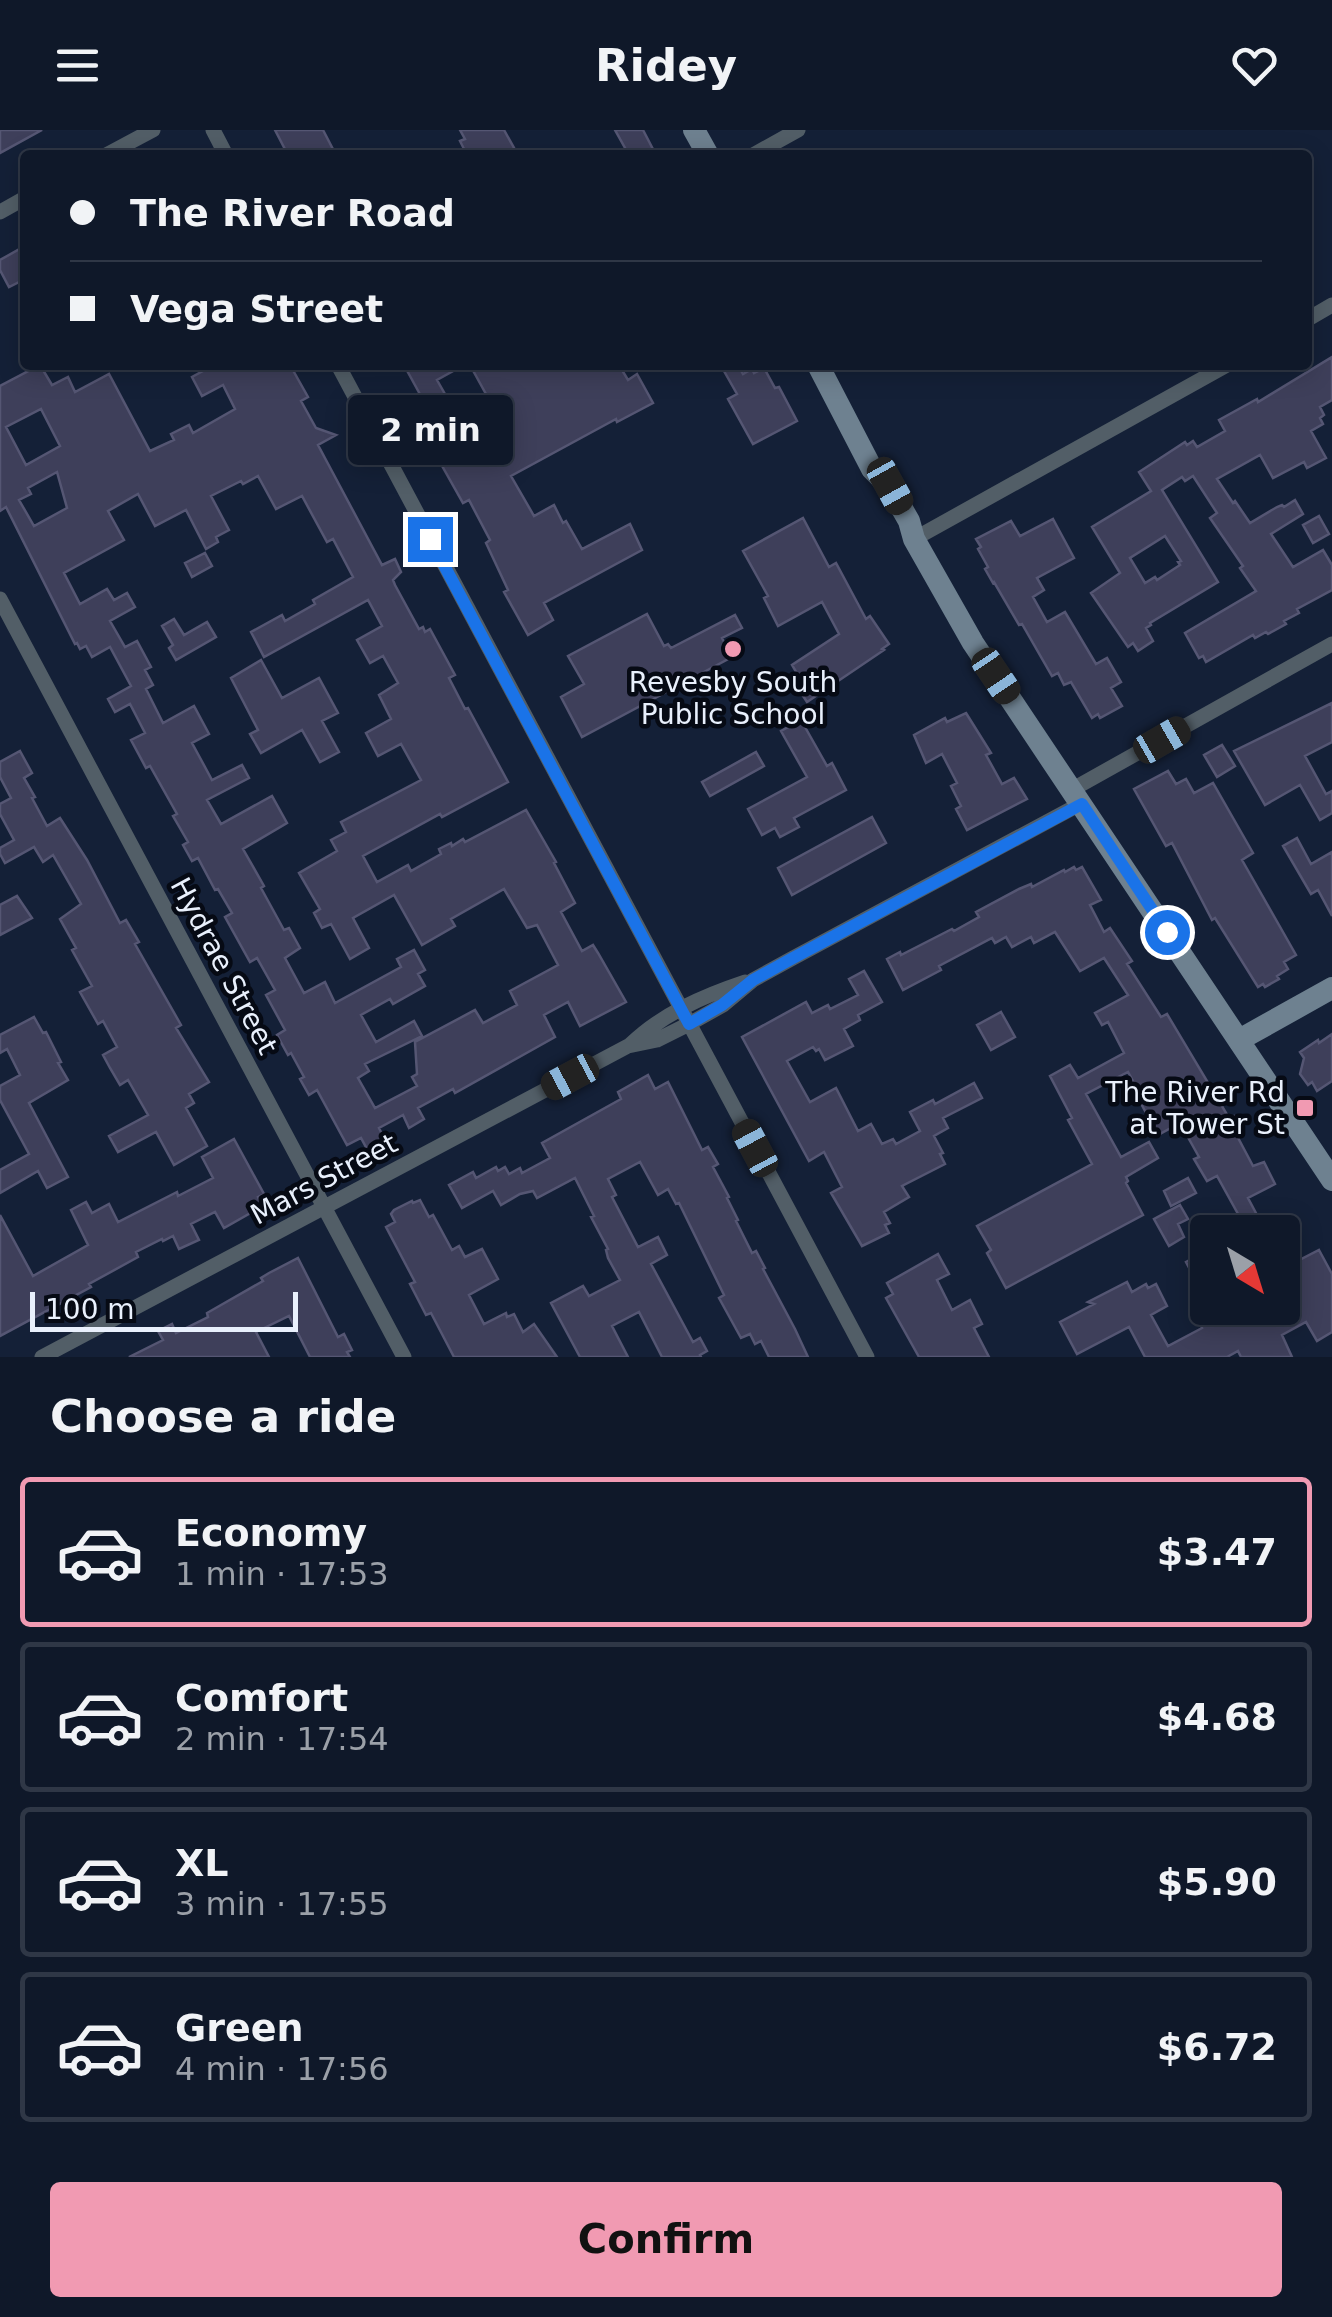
<!DOCTYPE html>
<meta charset="utf-8">
<style>
:root{--surface:#0f1829;--page:#182131;--text:#f1f3f6;--muted:#9ba0a8;--line:#2f3746;--accent:#f19ab2}
body{margin:0;font-family:"DejaVu Sans",sans-serif;background:var(--page);color:var(--text);height:100vh;display:flex;flex-direction:column;font-size:38px;white-space:nowrap}
*{box-sizing:border-box;margin:0}
p{font-size:32px;color:var(--muted)}
.icon{flex:none;width:55px;height:55px;fill:none;stroke:currentColor;stroke-width:2;stroke-linecap:round;stroke-linejoin:round}
.map{position:relative;height:1227px;overflow:hidden}
.drawer{display:flex;flex-direction:column;background:var(--surface);flex:1}
.drawer>*{flex:none}
.guide{position:absolute;left:20px;top:20px;width:1292px;height:220px;border-radius:10px;box-shadow:0 5px 25px #0003,0 0 0 2px var(--line);display:grid;align-content:center;height:220px;padding:0 50px;background:var(--surface)}
.needle{width:65px;rotate:142deg}
.controls{position:absolute;left:1190px;top:1085px;display:grid;gap:20px}
.controls a{display:grid;place-items:center;width:110px;height:110px;border-radius:10px;background:var(--surface);box-shadow:0 5px 25px #0003,0 0 0 2px var(--line);font-size:50px}
.scale{position:absolute;left:30px;bottom:25px;width:268px;box-sizing:border-box;padding-left:10px;border:5px solid #e9f0fc;border-top:0;font-size:28px;line-height:35px;white-space:nowrap;color:#e9f0fc;-webkit-text-stroke:8px #060a14;paint-order:stroke}
.end{position:absolute;width:45px;height:45px;margin:-22px;border:12px solid #1a73e8;background:#fff;box-shadow:0 0 0 5px #fff}
.from{border-radius:50%}
.bubble{position:absolute;height:70px;border-radius:10px;background:var(--surface);box-shadow:0 5px 25px #0003,0 0 0 2px var(--line);font-size:32px;font-weight:700;line-height:70px;text-align:center}
.car{position:absolute;width:30px;height:60px;margin:-30px -15px;border-radius:12px;box-shadow:0 0 8px 2px #0007;background:linear-gradient(#222 24%,#8ab4d8 0 40%,#222 0 76%,#8ab4d8 0 86%,#222 0)}
.guide b{display:flex;align-items:center;gap:35px;height:95px;font-size:38px}
.guide b+b{border-top:2px solid var(--line)}
.guide i{width:25px;height:25px;background:var(--text)}
ul{padding:0;list-style:none}
li{display:flex;align-items:center;gap:30px;height:150px;margin:0 20px 15px;padding:0 30px;border:5px solid var(--line);border-radius:10px}
li div{flex:1}
li b{display:block;font-size:38px}
li em{font-style:normal;font-weight:700}
li.on{border-color:var(--accent)}
li>.icon{width:90px;height:90px;stroke-width:1.5}
h2{padding:0 50px;font-size:45px;line-height:120px}
.primary-button{display:flex;gap:20px;margin-top:auto;padding:20px 50px}
.primary-button a{flex:1;height:115px;border-radius:10px;background:var(--accent);color:#111;font-size:40px;font-weight:700;line-height:115px;text-align:center}
header{display:flex;justify-content:space-between;align-items:center;height:130px;padding:0 50px;background:var(--surface);font-size:45px;font-weight:700}
.map>svg:first-child{display:block}
</style>
<header><svg class="icon" aria-label="menu" viewBox="0 0 24 24"><path d="M4 6h16M4 12h16M4 18h16"/></svg>Ridey<svg class="icon" aria-label="heart" viewBox="0 0 24 24"><path d="M12 20l-8-8c-3-5 5-10 8-4 3-6 11-1 8 4z"/></svg></header>
<div class="map">
<svg width="1332" height="1227" viewBox="0 0 1332 1227">
<rect width="100%" height="100%" fill="#142037"/>
<!-- building -->
<path fill="#3e3f5a" stroke="#555673" stroke-width="2.5" fill-rule="evenodd" d="M 0,0 L 42,0 L 0,23 Z
M 275,0 L 323,0 L 336,25 L 288,25 Z
M 460,0 L 504,0 L 518,25 L 467,25 L 460,11 L 465,9 Z
M 615,0 L 643,0 L 656,25 L 629,25 Z
M 25,116 L 25,149 L 9,157 L 0,140 L 0,130 Z
M 1332,227 L 1332,270 L 1320,277 L 1324,285 L 1320,288 L 1323,294 L 1311,301 L 1326,328 L 1307,338 L 1304,332 L 1273,348 L 1260,325 L 1217,349 L 1233,373 L 1235,371 L 1250,393 L 1277,377 L 1282,375 L 1284,377 L 1295,370 L 1303,384 L 1271,404 L 1293,437 L 1323,420 L 1332,435 L 1332,460 L 1297,479 L 1299,483 L 1284,491 L 1286,494 L 1268,504 L 1266,502 L 1255,508 L 1253,505 L 1206,532 L 1203,526 L 1199,528 L 1185,503 L 1256,461 L 1240,438 L 1243,436 L 1210,388 L 1217,383 L 1193,346 L 1185,351 L 1182,347 L 1162,360 L 1218,452 L 1150,493 L 1151,495 L 1146,498 L 1153,511 L 1138,521 L 1133,513 L 1128,517 L 1091,463 L 1120,443 L 1092,397 L 1151,361 L 1139,342 L 1185,312 L 1187,315 L 1193,311 L 1197,317 L 1225,301 L 1219,290 L 1257,269 L 1258,272 ZM 1165,406 L 1181,431 L 1178,432 L 1180,435 L 1157,450 L 1155,447 L 1145,453 L 1130,428 Z
M 40,235 L 52,255 L 68,247 L 75,262 L 109,244 L 150,321 L 174,310 L 171,304 L 189,295 L 193,303 L 235,279 L 223,255 L 202,266 L 192,247 L 214,235 L 290,235 L 308,267 L 301,271 L 316,298 L 336,305 L 318,315 L 382,435 L 395,429 L 401,442 L 393,450 L 395,455 L 419,499 L 423,497 L 425,502 L 430,499 L 455,545 L 449,548 L 465,579 L 468,578 L 508,652 L 442,687 L 440,684 L 363,726 L 377,752 L 408,735 L 411,741 L 441,724 L 439,719 L 451,713 L 452,716 L 463,709 L 465,712 L 526,680 L 556,732 L 554,733 L 575,773 L 561,782 L 582,821 L 593,815 L 598,823 L 626,872 L 580,896 L 568,872 L 544,885 L 555,907 L 455,963 L 453,959 L 418,978 L 424,989 L 409,998 L 403,985 L 379,998 L 385,1010 L 371,1019 L 367,1019 L 361,1008 L 347,1015 L 317,960 L 309,965 L 300,949 L 304,947 L 291,923 L 288,925 L 277,905 L 285,900 L 266,865 L 275,860 L 257,828 L 250,832 L 225,787 L 232,783 L 218,759 L 215,760 L 198,728 L 192,731 L 183,715 L 188,712 L 173,686 L 177,684 L 150,636 L 146,638 L 131,610 L 145,603 L 130,574 L 115,582 L 108,569 L 131,556 L 110,517 L 92,527 L 86,516 L 80,519 L 77,513 L 75,514 L 6,377 L 0,381 L 0,256 ZM 41,279 L 60,316 L 26,335 L 6,297 ZM 57,342 L 67,378 L 34,396 L 19,370 L 31,364 L 28,358 ZM 258,346 L 276,379 L 302,366 L 327,412 L 333,409 L 353,447 L 313,470 L 315,474 L 285,491 L 282,485 L 251,502 L 264,527 L 368,470 L 382,496 L 357,510 L 370,533 L 383,526 L 398,553 L 379,565 L 391,589 L 366,603 L 378,626 L 401,614 L 421,650 L 341,692 L 346,702 L 331,710 L 337,721 L 299,743 L 320,779 L 314,783 L 322,798 L 331,794 L 350,829 L 369,818 L 353,788 L 394,765 L 422,815 L 455,796 L 451,789 L 504,759 L 527,798 L 537,795 L 558,835 L 510,861 L 517,875 L 483,893 L 475,880 L 415,912 L 417,944 L 412,947 L 417,956 L 375,978 L 358,948 L 369,941 L 365,934 L 422,906 L 414,891 L 376,912 L 361,885 L 390,869 L 393,874 L 425,856 L 418,844 L 425,840 L 414,820 L 397,829 L 401,837 L 335,873 L 325,852 L 304,863 L 285,828 L 300,818 L 289,798 L 284,800 L 261,758 L 264,756 L 243,719 L 287,693 L 272,666 L 221,694 L 207,670 L 249,648 L 242,635 L 212,650 L 192,613 L 209,604 L 194,576 L 163,593 L 146,559 L 153,555 L 145,540 L 151,537 L 137,511 L 125,517 L 110,491 L 135,477 L 127,463 L 114,470 L 107,459 L 80,474 L 64,443 L 124,410 L 108,381 L 138,364 L 155,396 L 186,380 L 206,419 L 218,412 L 216,407 L 229,400 L 211,366 L 241,351 L 243,354 Z
M 404,235 L 464,235 L 437,250 L 461,292 L 492,275 L 470,235 L 619,235 L 628,250 L 637,244 L 653,273 L 617,292 L 616,289 L 511,346 L 534,386 L 554,375 L 563,393 L 566,391 L 582,419 L 630,394 L 642,420 L 544,473 L 553,490 L 528,505 L 504,462 L 508,460 L 486,413 L 490,410 L 469,370 L 463,373 L 419,295 L 422,293 L 412,274 L 422,268 Z
M 735,235 L 738,235 L 743,244 L 752,239 L 754,243 L 764,238 L 775,258 L 779,257 L 797,291 L 753,314 L 728,269 L 737,264 L 724,241 Z
M 1319,386 L 1329,404 L 1313,413 L 1303,395 Z
M 803,388 L 829,437 L 836,433 L 866,489 L 870,486 L 889,514 L 882,519 L 884,520 L 807,572 L 792,549 L 798,545 L 792,535 L 839,504 L 822,472 L 778,496 L 764,468 L 768,466 L 743,421 Z
M 1053,389 L 1074,428 L 1037,448 L 1044,460 L 1033,467 L 1047,492 L 1065,482 L 1096,534 L 1107,528 L 1121,552 L 1111,558 L 1122,576 L 1100,588 L 1098,584 L 1092,588 L 1071,552 L 1064,555 L 1058,543 L 1052,546 L 1022,494 L 1019,495 L 994,452 L 993,453 L 985,439 L 988,437 L 978,419 L 981,417 L 976,409 L 1011,391 L 1020,406 Z
M 205,423 L 212,436 L 192,447 L 185,433 Z
M 647,484 L 664,516 L 668,514 L 671,518 L 735,485 L 742,498 L 722,508 L 732,527 L 582,607 L 561,567 L 584,554 L 568,526 Z
M 174,489 L 184,505 L 207,492 L 216,507 L 176,530 L 169,518 L 173,515 L 162,496 Z
M 261,530 L 282,568 L 319,548 L 338,583 L 322,591 L 339,622 L 320,632 L 302,600 L 261,623 L 250,604 L 258,600 L 231,548 Z
M 1332,573 L 1332,612 L 1305,626 L 1326,664 L 1332,661 L 1332,683 L 1320,690 L 1300,655 L 1265,675 L 1234,621 Z
M 966,583 L 991,623 L 986,625 L 1002,654 L 1014,648 L 1027,669 L 967,700 L 956,679 L 961,676 L 951,656 L 957,653 L 942,624 L 926,633 L 914,605 L 945,588 L 947,592 Z
M 801,590 L 827,636 L 832,633 L 846,660 L 794,688 L 799,697 L 780,707 L 775,698 L 762,705 L 748,679 L 807,647 L 781,601 Z
M 1222,615 L 1235,636 L 1217,647 L 1204,625 Z
M 20,621 L 32,643 L 24,648 L 35,667 L 32,668 L 47,696 L 60,688 L 87,730 L 120,793 L 126,790 L 139,812 L 135,814 L 181,895 L 176,898 L 209,952 L 189,964 L 194,973 L 186,978 L 207,1016 L 174,1035 L 156,1002 L 118,1022 L 109,1006 L 148,985 L 128,950 L 120,955 L 110,938 L 103,925 L 117,917 L 103,891 L 98,894 L 80,862 L 92,856 L 72,820 L 76,818 L 60,789 L 81,774 L 53,725 L 43,732 L 34,717 L 5,733 L 0,724 L 0,718 L 14,710 L 0,684 L 0,674 L 11,668 L 0,647 L 0,632 Z
M 756,622 L 764,636 L 710,666 L 702,652 Z
M 1168,641 L 1176,654 L 1186,649 L 1194,663 L 1213,653 L 1253,723 L 1242,730 L 1296,825 L 1284,832 L 1288,839 L 1277,846 L 1279,849 L 1265,857 L 1263,854 L 1258,857 L 1215,788 L 1212,790 L 1172,713 L 1166,716 L 1134,659 Z
M 872,687 L 886,713 L 792,765 L 778,738 Z
M 1297,708 L 1311,734 L 1332,722 L 1332,786 L 1318,760 L 1311,764 L 1283,716 Z
M 1074,737 L 1076,740 L 1082,737 L 1101,770 L 1090,775 L 1104,802 L 1110,798 L 1132,831 L 1127,834 L 1161,887 L 1167,884 L 1229,988 L 1234,986 L 1241,999 L 1235,1002 L 1253,1036 L 1264,1032 L 1275,1054 L 1248,1068 L 1266,1102 L 1248,1102 L 1217,1046 L 1207,1051 L 1194,1029 L 1199,1027 L 1180,993 L 1158,1005 L 1138,968 L 1141,966 L 1128,942 L 1086,964 L 1121,1027 L 1149,1012 L 1158,1028 L 1126,1047 L 1128,1051 L 1126,1053 L 1143,1085 L 1006,1158 L 987,1123 L 991,1120 L 977,1096 L 1092,1034 L 1068,990 L 1072,988 L 1050,946 L 1070,935 L 1078,948 L 1124,923 L 1108,892 L 1102,895 L 1095,883 L 1128,865 L 1104,828 L 1080,841 L 1055,802 L 1034,813 L 1031,807 L 1012,817 L 1006,807 L 995,813 L 992,808 L 939,836 L 941,840 L 903,860 L 887,829 L 900,822 L 901,825 L 946,802 L 952,799 L 954,801 L 979,787 L 976,782 L 1019,759 L 1031,754 L 1032,757 L 1064,740 L 1065,742 Z
M 17,766 L 32,788 L 0,805 L 0,775 Z
M 864,841 L 882,872 L 858,885 L 860,890 L 844,899 L 853,916 L 825,930 L 819,919 L 816,921 L 813,917 L 787,931 L 810,972 L 836,958 L 858,1001 L 871,994 L 882,1014 L 893,1009 L 896,1014 L 920,1001 L 910,982 L 933,970 L 935,974 L 974,953 L 982,968 L 943,988 L 948,998 L 934,1006 L 943,1023 L 940,1024 L 945,1034 L 902,1056 L 909,1067 L 884,1082 L 890,1093 L 885,1095 L 889,1103 L 862,1116 L 831,1063 L 842,1057 L 824,1022 L 809,1031 L 742,907 L 806,872 L 812,883 L 828,875 L 830,879 L 858,865 L 849,849 Z
M 1001,882 L 1015,907 L 991,920 L 977,895 Z
M 34,887 L 43,903 L 46,902 L 61,932 L 58,933 L 68,950 L 29,973 L 68,1047 L 47,1058 L 38,1041 L 0,1063 L 0,1040 L 29,1024 L 0,970 L 0,956 L 20,945 L 7,919 L 0,923 L 0,905 Z
M 1332,904 L 1332,951 L 1317,961 L 1312,952 L 1308,955 L 1300,944 L 1304,928 L 1300,922 L 1318,910 L 1319,913 Z
M 648,945 L 655,959 L 668,952 L 702,1020 L 708,1017 L 718,1034 L 713,1037 L 729,1067 L 727,1068 L 738,1090 L 736,1091 L 752,1123 L 756,1121 L 765,1138 L 763,1139 L 795,1199 L 808,1227 L 769,1227 L 761,1211 L 755,1214 L 750,1204 L 741,1208 L 719,1168 L 724,1165 L 679,1073 L 676,1074 L 668,1059 L 658,1065 L 640,1032 L 608,1049 L 616,1065 L 612,1067 L 638,1117 L 658,1107 L 667,1125 L 651,1134 L 693,1212 L 700,1208 L 707,1221 L 700,1225 L 701,1227 L 662,1227 L 639,1182 L 612,1196 L 628,1227 L 580,1227 L 551,1173 L 583,1156 L 589,1166 L 620,1150 L 608,1128 L 606,1120 L 608,1119 L 591,1087 L 594,1086 L 575,1048 L 537,1068 L 533,1061 L 520,1064 L 501,1075 L 493,1061 L 462,1078 L 449,1055 L 473,1042 L 476,1048 L 496,1037 L 498,1041 L 505,1037 L 509,1044 L 520,1038 L 522,1043 L 550,1028 L 542,1013 L 621,969 L 618,962 Z
M 234,1009 L 264,1064 L 258,1067 L 261,1074 L 253,1079 L 254,1081 L 224,1098 L 215,1082 L 191,1094 L 199,1110 L 179,1119 L 173,1106 L 163,1111 L 162,1109 L 136,1122 L 138,1127 L 89,1154 L 91,1157 L 0,1206 L 0,1085 L 33,1146 L 88,1115 L 71,1080 L 86,1072 L 92,1083 L 109,1074 L 118,1092 L 177,1062 L 178,1066 L 213,1048 L 202,1027 Z
M 1188,1048 L 1196,1063 L 1171,1076 L 1164,1061 Z
M 420,1070 L 429,1087 L 433,1085 L 452,1120 L 459,1116 L 465,1127 L 482,1119 L 498,1149 L 469,1165 L 484,1194 L 506,1183 L 507,1187 L 514,1184 L 523,1202 L 534,1194 L 557,1227 L 454,1227 L 431,1183 L 426,1185 L 410,1154 L 415,1152 L 386,1097 L 395,1092 L 391,1084 L 394,1080 L 412,1071 L 413,1073 Z
M 1180,1075 L 1188,1089 L 1178,1094 L 1184,1107 L 1169,1116 L 1154,1089 Z
M 1208,1120 L 1208,1142 L 1195,1149 L 1186,1132 Z
M 1319,1120 L 1332,1144 L 1332,1202 L 1317,1211 L 1306,1192 L 1282,1205 L 1292,1227 L 1241,1227 L 1238,1221 L 1227,1227 L 1145,1227 L 1129,1197 L 1077,1224 L 1060,1192 L 1094,1174 L 1088,1172 L 1127,1152 L 1132,1162 L 1146,1154 L 1148,1158 L 1156,1154 L 1167,1176 L 1151,1185 L 1168,1216 L 1202,1198 L 1197,1188 L 1216,1178 L 1282,1178 L 1282,1139 Z
M 938,1124 L 949,1144 L 937,1150 L 952,1180 L 970,1170 L 982,1194 L 974,1198 L 989,1227 L 919,1227 L 886,1168 L 893,1164 L 887,1153 Z
M 298,1128 L 338,1207 L 344,1204 L 352,1220 L 347,1222 L 350,1227 L 310,1227 L 289,1186 L 256,1202 L 269,1227 L 129,1227 L 163,1210 L 158,1201 L 172,1194 L 176,1203 L 208,1187 L 207,1183 L 263,1151 L 261,1148 L 269,1143 Z"/>
<g fill="none" stroke-linecap="round" stroke-linejoin="round">
<!-- street -->
<path stroke="#525e67" stroke-width="15" d="M 213,0 L 226,25
M 106,25 L 153,0
M 753,25 L 798,0
M 0,82 L 25,68
M 1308,189 L 1332,175
M 338,235 L 867,1227
M 914,409 L 1227,235
M 0,469 L 404,1227
M 1073,659 L 1332,514
M 630,915 C 662,884 703,866 745,852
M 42,1227 L 628,916 L 657,910 L 689,894 L 723,875 L 753,850 L 793,828 L 1082,673"/>
<!-- secondary -->
<path stroke="#6e8190" stroke-width="22" d="M 694,0 L 708,25
M 818,235 L 872,339 L 889,356 L 909,391 L 914,409 L 973,513 L 1332,1050
M 1239,910 L 1332,858"/>
</g>
<g fill="none" stroke-linecap="round" stroke-linejoin="round">
<!-- route -->
<path stroke="#1a73e8" stroke-width="12" d="M 430,409 L 689,894 L 722,875 L 753,850 L 793,828 L 1082,674 L 1167,802"/>
</g>
<!-- markers -->
<g fill="#f19ab2" stroke="#060a14" stroke-width="4">
<circle cx="733" cy="519" r="10"/>
<rect x="1295" y="968" width="20" height="20" rx="5"/>
</g>
<g text-anchor="middle" dominant-baseline="central" stroke-width="9" stroke-linejoin="round" paint-order="stroke">
<!-- poi labels -->
<g font-size="28" fill="#e9f0fc" stroke="#060a14">
<text x="733" y="552">Revesby South<tspan x="733" dy="32">Public School</tspan></text>
<text x="1285" y="962" text-anchor="end">The River Rd<tspan x="1285" dy="32">at Tower St</tspan></text>
</g>
<!-- street labels -->
<g font-size="28" fill="#e9f0fc" stroke="#060a14">
<text transform="translate(224 836) rotate(62)">Hydrae Street</text>
<text transform="translate(324 1049) rotate(-28)">Mars Street</text>
</g>
</g>
</svg>
<div class="controls">
<a><svg class="needle" viewBox="-14 -14 28 28"><path d="M0-13l5 13h-10z" fill="#e53935"/><path d="M0 13l5-13h-10z" fill="#9ba0a8"/></svg></a>
</div>
<div class="scale">100 m</div>
<i class="end from" style="left:1167px;top:802px"></i>
<i class="end" style="left:430px;top:409px"></i>
<div class="bubble" style="left:348px;top:265px;width:165px">2 min</div>
<i class="car" style="left:890px;top:356px;rotate:151deg"></i>
<i class="car" style="left:996px;top:546px;rotate:146deg"></i>
<i class="car" style="left:1162px;top:610px;rotate:60deg"></i>
<i class="car" style="left:570px;top:947px;rotate:242deg"></i>
<i class="car" style="left:755px;top:1018px;rotate:332deg"></i>
<div class="guide">
<b><i class="from"></i>The River Road</b>
<b><i></i>Vega Street</b>
</div>
</div>
<section class="drawer">
<h2>Choose a ride</h2>
<ul>
<li class="on"><svg class="icon" aria-label="car" viewBox="0 0 24 24"><path d="M5 17H2v-5l4-1 3-4h7l3 4 3 1v5h-3M9 17h6M6 11h13"/><circle cx="7" cy="17" r="2"/><circle cx="17" cy="17" r="2"/></svg><div><b>Economy</b><p>1 min · 17:53</p></div><em>$3.47</em></li>
<li><svg class="icon" aria-label="car" viewBox="0 0 24 24"><path d="M5 17H2v-5l4-1 3-4h7l3 4 3 1v5h-3M9 17h6M6 11h13"/><circle cx="7" cy="17" r="2"/><circle cx="17" cy="17" r="2"/></svg><div><b>Comfort</b><p>2 min · 17:54</p></div><em>$4.68</em></li>
<li><svg class="icon" aria-label="car" viewBox="0 0 24 24"><path d="M5 17H2v-5l4-1 3-4h7l3 4 3 1v5h-3M9 17h6M6 11h13"/><circle cx="7" cy="17" r="2"/><circle cx="17" cy="17" r="2"/></svg><div><b>XL</b><p>3 min · 17:55</p></div><em>$5.90</em></li>
<li><svg class="icon" aria-label="car" viewBox="0 0 24 24"><path d="M5 17H2v-5l4-1 3-4h7l3 4 3 1v5h-3M9 17h6M6 11h13"/><circle cx="7" cy="17" r="2"/><circle cx="17" cy="17" r="2"/></svg><div><b>Green</b><p>4 min · 17:56</p></div><em>$6.72</em></li>
</ul>
<div class="primary-button"><a>Confirm</a></div>
</section>
